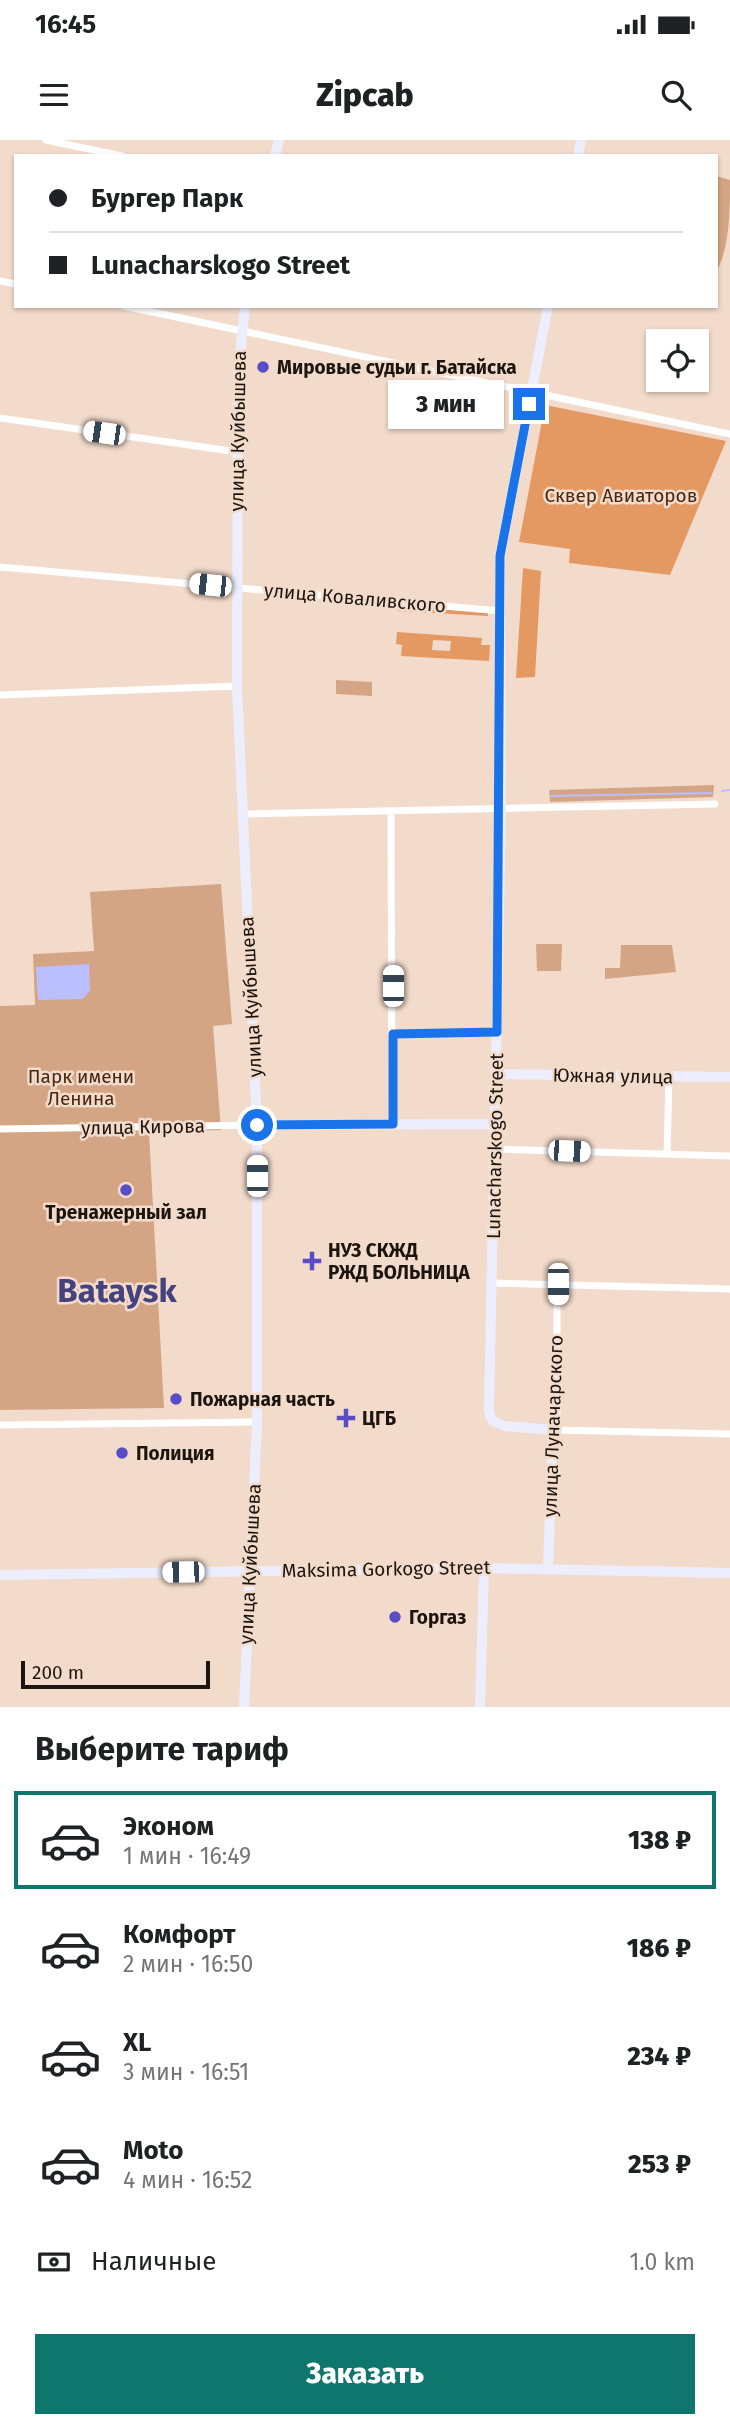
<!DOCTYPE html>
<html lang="ru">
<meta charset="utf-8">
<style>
:root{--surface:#fff;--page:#f2f2f2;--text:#202124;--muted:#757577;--line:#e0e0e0;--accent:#0f766e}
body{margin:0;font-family:"Fira Sans",sans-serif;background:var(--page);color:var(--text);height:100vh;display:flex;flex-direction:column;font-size:26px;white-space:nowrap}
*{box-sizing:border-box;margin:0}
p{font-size:23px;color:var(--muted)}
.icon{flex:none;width:38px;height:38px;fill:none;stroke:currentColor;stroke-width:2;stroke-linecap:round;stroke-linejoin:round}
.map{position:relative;height:1567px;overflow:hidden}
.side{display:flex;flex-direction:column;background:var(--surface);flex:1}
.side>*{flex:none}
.banner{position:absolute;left:14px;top:14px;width:704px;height:154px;border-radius:0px;box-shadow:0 2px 5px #0004;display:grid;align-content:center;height:154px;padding:0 35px;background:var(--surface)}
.controls{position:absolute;left:646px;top:189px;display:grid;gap:14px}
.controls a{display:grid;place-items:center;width:63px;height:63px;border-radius:0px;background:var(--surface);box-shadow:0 2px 5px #0004;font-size:35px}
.scale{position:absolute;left:21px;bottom:18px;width:189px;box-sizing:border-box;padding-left:7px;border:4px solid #1c140e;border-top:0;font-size:19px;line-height:24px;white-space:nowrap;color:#1c140e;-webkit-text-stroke:5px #f3dbcb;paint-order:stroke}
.end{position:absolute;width:32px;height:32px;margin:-16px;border:9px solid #1a73e8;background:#fff;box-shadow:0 0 0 4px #fff}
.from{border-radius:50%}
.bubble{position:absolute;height:49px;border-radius:0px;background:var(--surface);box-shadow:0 2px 5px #0004;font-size:23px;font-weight:800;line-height:49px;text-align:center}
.car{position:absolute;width:21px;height:42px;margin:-21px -10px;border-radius:9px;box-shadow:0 0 5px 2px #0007;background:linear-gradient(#fff 24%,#345 0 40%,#fff 0 76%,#345 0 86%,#fff 0)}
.banner b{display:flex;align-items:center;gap:24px;height:66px;font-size:26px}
.banner b+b{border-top:2px solid var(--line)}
.banner i{width:18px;height:18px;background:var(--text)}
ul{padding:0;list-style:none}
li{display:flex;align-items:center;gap:21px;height:98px;margin:0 14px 10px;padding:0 21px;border:4px solid transparent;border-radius:0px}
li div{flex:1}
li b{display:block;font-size:26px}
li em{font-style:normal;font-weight:800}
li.active{border-color:var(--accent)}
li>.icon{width:63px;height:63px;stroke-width:1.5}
h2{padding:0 35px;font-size:32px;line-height:84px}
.pay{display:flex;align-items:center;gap:18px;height:77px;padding:0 35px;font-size:26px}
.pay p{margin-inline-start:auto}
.action{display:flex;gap:14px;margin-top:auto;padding:14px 35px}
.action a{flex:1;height:80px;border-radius:0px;background:var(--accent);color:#fff;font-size:28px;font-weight:800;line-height:80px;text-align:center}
.status{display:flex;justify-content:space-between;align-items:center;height:49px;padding:0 35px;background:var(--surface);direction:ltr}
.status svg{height:19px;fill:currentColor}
header{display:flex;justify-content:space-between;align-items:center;height:91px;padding:0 35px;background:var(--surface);font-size:32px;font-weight:800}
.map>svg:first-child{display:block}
</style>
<div class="status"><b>16:45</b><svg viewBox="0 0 49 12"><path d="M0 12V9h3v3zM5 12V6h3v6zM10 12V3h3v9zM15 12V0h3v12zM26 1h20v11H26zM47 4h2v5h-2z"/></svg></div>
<header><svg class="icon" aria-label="menu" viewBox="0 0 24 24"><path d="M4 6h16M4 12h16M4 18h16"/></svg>Zipcab<svg class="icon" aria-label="search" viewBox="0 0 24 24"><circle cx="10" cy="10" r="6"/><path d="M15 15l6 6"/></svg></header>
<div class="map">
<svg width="730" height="1567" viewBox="0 0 730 1567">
<rect width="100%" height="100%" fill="#f3dbcb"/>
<!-- green -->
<path fill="#d3a585" d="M 716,36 L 730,40 C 730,68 730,109 716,132 Z
M 336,540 L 372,542 L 372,556 L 336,554 Z
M 714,645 L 713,657 L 550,662 L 549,650 Z
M 221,744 L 232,884 L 213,886 L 221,990 L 149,992 L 164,1268 L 0,1270 L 0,866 L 35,865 L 33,814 L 94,811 L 90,752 Z
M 536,804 L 562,804 L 561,831 L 537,831 Z
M 621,805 L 672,805 L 676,832 L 605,839 L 605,828 L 620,828 Z"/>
<!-- forest -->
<path fill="#e49963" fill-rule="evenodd" d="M 545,265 L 726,301 L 670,435 L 569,423 L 570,409 L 519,402 Z
M 523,428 L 541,431 L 535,537 L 516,538 Z
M 398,467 L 488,472 L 488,476 L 398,471 Z
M 397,492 L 482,498 L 481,505 L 490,505 L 489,521 L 401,516 L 402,505 L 396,504 ZM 433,500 L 451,501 L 450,511 L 432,510 Z"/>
<!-- water -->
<path fill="#bbbeff" d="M 89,824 L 90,850 L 83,859 L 38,860 L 36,827 Z"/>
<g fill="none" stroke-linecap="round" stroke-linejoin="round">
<!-- stream -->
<path stroke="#bbbeff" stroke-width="2" d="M 722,651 L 730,650
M 551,656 L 711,653"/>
<!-- street -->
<path stroke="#fff" stroke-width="7" d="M 46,0 L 122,16
M 0,141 L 16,144
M 124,166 L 730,294
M 0,278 L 238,312
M 0,427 L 501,471
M 0,555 L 237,546
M 391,672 L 392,984
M 241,674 L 715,664
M 393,894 L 497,892
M 0,989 L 257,985
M 495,1009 L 730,1016
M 667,1014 L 669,936
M 492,1143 L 730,1149
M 557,1144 L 557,1278 L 553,1290 L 730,1294
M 0,1285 L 257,1282"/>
<!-- secondary -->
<path stroke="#eceefd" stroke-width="10" d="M 275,16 L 279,0
M 578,16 L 581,0
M 548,166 L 500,416 L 501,670 L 489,1269 L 490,1276 L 493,1281 L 505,1286 L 553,1290 L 548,1428
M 496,934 L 730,937
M 257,985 L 496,984
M 0,1435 L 484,1428 L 730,1433
M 244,1567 L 257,1282 L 257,985 L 237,546 L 238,235 L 245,166
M 480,1567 L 484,1428"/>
</g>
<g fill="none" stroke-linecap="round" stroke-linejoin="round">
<!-- route -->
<path stroke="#1a73e8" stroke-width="9" d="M 257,985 L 393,984 L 393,894 L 497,892 L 500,416 L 529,264"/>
</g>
<!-- markers -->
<g fill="#584dc4" stroke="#f3dbcb" stroke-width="2.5">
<circle cx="263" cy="227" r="7"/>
<circle cx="126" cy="1050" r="7"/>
<path d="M308.5 1110.5h7v7h7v7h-7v7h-7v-7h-7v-7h7z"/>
<circle cx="176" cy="1259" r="7"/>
<path d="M342.5 1267.5h7v7h7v7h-7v7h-7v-7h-7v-7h7z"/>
<circle cx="122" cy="1313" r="7"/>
<circle cx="395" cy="1477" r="7"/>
</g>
<g text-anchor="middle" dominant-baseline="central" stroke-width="5" stroke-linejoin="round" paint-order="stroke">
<!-- poi labels -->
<g font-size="19" font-weight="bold" fill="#1c140e" stroke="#f3dbcb" text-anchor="start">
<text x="277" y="227">Мировые судьи г. Батайска</text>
<text x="126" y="1072" text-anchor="middle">Тренажерный зал</text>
<text x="328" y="1110">НУЗ СКЖД<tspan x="328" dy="22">РЖД БОЛЬНИЦА</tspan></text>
<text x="190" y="1259">Пожарная часть</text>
<text x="362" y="1278">ЦГБ</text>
<text x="136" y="1313">Полиция</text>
<text x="409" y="1477">Горгаз</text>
</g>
<!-- street labels -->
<g font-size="19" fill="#1c140e" stroke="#f3dbcb">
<text transform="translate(238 291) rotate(-89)">улица Куйбышева</text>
<text transform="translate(355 458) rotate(5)">улица Коваливского</text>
<text transform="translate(251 857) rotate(-93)">улица Куйбышева</text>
<text transform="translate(613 936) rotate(1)">Южная улица</text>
<text transform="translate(143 987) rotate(-1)">улица Кирова</text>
<text transform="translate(495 1006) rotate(-89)">Lunacharskogo Street</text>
<text transform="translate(553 1286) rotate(-88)">улица Луначарского</text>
<text transform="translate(250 1424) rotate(-87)">улица Куйбышева</text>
<text transform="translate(386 1429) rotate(-1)">Maksima Gorkogo Street</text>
</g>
<!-- park labels -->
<g font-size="19" fill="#462710" stroke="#f3dbcb">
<text x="621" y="355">Сквер Авиаторов</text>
<text x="81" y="936">Парк имени<tspan x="81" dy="22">Ленина</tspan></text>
</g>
<!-- town labels -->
<g font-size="33" font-weight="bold" fill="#444380" stroke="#f3dbcb">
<text x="117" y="1151">Bataysk</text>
</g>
</g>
</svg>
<div class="controls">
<a><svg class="icon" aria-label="locate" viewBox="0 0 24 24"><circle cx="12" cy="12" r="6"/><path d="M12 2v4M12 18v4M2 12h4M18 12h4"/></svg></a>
</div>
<div class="scale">200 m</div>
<i class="end from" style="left:257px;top:985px"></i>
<i class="end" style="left:529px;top:264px"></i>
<div class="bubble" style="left:388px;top:240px;width:116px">3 мин</div>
<i class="car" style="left:104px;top:293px;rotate:278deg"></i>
<i class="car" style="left:210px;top:445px;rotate:276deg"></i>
<i class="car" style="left:393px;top:846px;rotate:0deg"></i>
<i class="car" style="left:569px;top:1011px;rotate:92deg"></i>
<i class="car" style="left:257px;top:1036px;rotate:0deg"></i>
<i class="car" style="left:558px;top:1144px;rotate:180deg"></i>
<i class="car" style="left:183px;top:1432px;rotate:269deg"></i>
<div class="banner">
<b><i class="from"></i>Бургер Парк</b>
<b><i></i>Lunacharskogo Street</b>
</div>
</div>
<section class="side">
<h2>Выберите тариф</h2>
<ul>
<li class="active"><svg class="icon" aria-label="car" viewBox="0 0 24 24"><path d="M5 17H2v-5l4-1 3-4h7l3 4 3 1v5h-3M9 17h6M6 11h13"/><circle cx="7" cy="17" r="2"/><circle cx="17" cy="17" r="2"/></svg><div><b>Эконом</b><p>1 мин · 16:49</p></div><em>138 ₽</em></li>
<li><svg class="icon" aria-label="car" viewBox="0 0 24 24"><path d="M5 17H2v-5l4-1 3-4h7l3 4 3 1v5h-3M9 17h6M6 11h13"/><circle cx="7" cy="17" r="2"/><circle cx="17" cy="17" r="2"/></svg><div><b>Комфорт</b><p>2 мин · 16:50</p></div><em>186 ₽</em></li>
<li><svg class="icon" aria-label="car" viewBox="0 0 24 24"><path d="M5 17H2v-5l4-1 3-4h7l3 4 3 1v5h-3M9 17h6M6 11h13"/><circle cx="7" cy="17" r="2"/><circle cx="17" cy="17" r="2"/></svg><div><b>XL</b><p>3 мин · 16:51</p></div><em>234 ₽</em></li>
<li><svg class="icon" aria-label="car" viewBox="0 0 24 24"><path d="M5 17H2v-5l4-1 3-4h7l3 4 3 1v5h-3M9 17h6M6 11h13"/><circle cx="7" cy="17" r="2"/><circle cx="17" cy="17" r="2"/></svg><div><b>Moto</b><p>4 мин · 16:52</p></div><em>253 ₽</em></li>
</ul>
<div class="pay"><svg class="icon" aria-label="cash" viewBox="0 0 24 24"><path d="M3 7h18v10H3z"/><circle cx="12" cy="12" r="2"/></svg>Наличные<p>1.0 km</p></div>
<div class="action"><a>Заказать</a></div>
</section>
